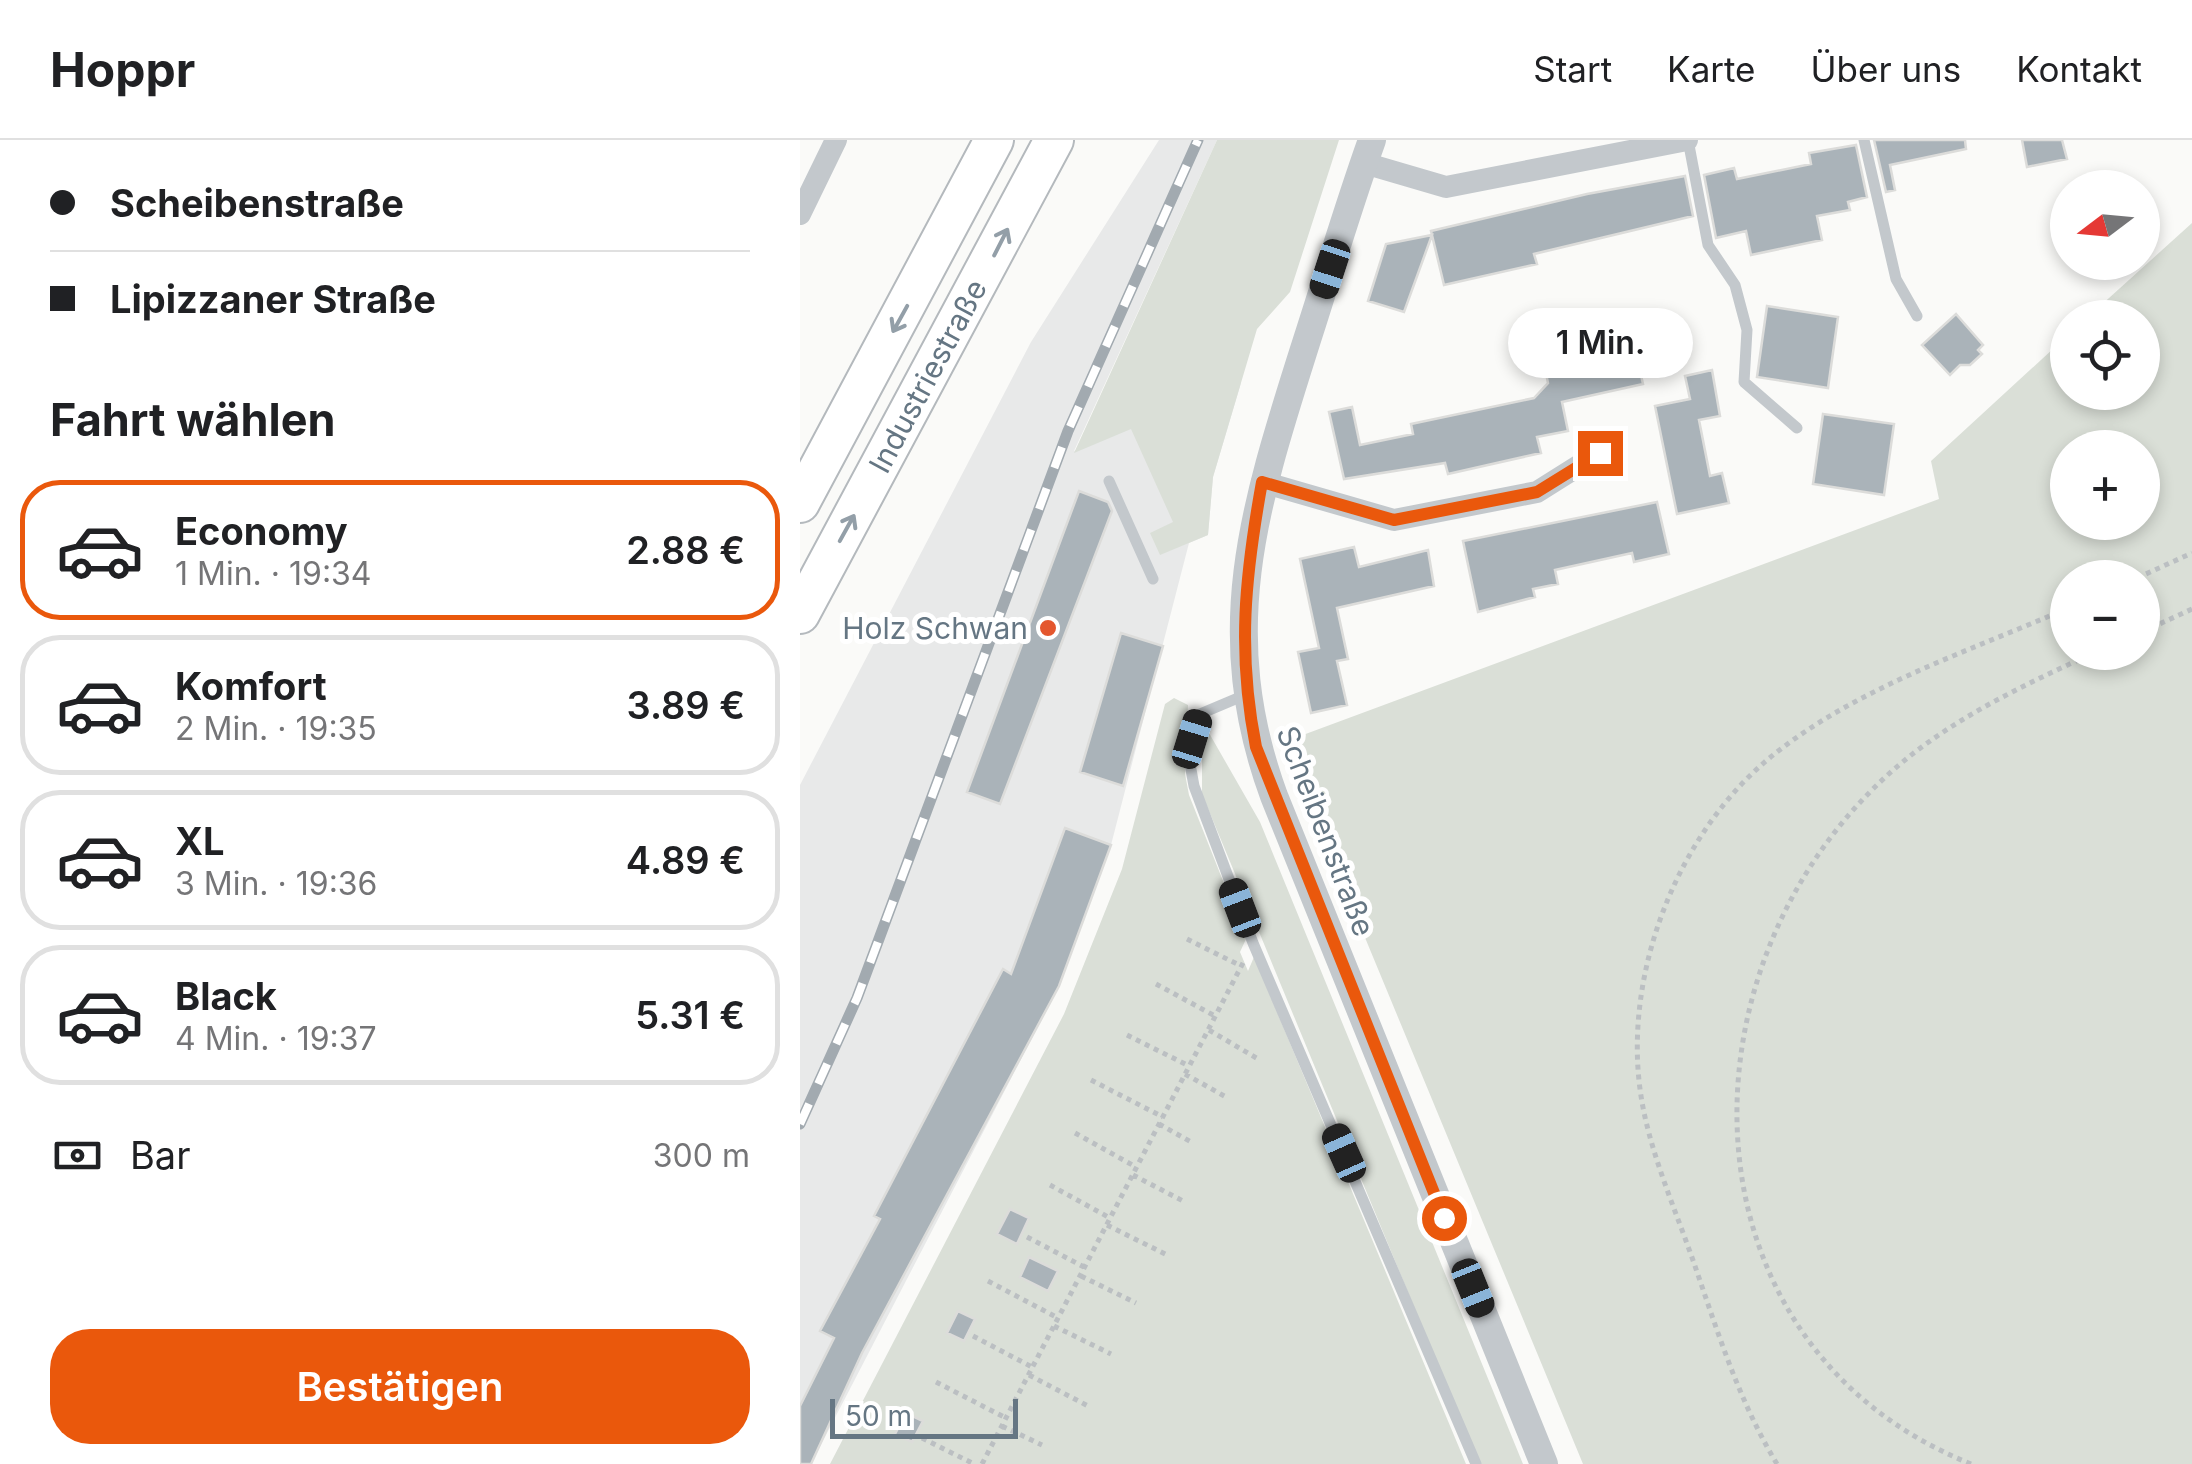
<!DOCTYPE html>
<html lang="de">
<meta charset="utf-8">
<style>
:root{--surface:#fff;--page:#f2f2f2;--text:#202124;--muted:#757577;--line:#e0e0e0;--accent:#ea580c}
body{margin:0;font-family:Inter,sans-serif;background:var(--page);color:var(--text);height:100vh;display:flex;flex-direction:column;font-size:38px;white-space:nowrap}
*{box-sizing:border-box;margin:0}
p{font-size:32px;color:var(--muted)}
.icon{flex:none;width:55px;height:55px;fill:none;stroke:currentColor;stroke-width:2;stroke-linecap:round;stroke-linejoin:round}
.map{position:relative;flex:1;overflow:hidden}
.drawer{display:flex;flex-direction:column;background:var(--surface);width:800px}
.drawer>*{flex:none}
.banner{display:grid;align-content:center;height:220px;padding:0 50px;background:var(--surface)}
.needle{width:65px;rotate:254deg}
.controls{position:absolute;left:1250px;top:30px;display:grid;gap:20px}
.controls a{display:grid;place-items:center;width:110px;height:110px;border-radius:50%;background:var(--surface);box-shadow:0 5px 15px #0003;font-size:50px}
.scale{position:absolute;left:30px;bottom:25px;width:188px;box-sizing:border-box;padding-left:10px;border:5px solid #657683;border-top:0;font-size:28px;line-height:35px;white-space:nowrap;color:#657683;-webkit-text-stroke:8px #fff;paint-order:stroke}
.end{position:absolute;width:45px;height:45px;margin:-22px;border:12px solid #ea580c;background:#fff;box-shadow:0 0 0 5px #fff}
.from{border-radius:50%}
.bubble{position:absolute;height:70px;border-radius:35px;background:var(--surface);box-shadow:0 5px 15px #0003;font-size:32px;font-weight:600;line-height:70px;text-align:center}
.car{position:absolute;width:30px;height:60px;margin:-30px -15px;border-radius:12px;box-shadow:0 0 8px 2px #0007;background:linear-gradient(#222 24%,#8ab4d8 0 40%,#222 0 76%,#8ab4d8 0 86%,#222 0)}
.banner b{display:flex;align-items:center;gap:35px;height:95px;font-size:38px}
.banner b+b{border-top:2px solid var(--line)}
.banner i{width:25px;height:25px;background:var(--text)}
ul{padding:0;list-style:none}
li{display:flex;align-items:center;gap:30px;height:140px;margin:0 20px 15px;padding:0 30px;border:5px solid var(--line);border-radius:40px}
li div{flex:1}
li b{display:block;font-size:38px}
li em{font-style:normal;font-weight:600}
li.selected{border-color:var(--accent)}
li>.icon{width:90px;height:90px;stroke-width:1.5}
h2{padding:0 50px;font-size:45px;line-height:120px}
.pay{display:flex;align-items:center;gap:25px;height:110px;padding:0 50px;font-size:38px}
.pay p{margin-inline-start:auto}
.cta{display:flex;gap:20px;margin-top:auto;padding:20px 50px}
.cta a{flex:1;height:115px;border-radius:40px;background:var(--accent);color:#fff;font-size:40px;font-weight:600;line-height:115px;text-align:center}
header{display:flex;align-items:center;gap:60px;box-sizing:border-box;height:140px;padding:0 50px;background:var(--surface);border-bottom:2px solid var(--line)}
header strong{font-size:48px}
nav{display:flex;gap:55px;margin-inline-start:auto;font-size:35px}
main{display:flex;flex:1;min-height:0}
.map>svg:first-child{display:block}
</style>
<header>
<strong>Hoppr</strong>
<nav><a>Start</a><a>Karte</a><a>Über uns</a><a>Kontakt</a></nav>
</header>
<main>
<section class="drawer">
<div class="banner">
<b><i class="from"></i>Scheibenstraße</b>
<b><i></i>Lipizzaner Straße</b>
</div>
<h2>Fahrt wählen</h2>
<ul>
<li class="selected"><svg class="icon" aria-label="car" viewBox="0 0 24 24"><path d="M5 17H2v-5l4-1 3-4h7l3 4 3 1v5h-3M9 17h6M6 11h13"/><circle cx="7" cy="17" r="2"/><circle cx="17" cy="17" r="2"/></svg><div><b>Economy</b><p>1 Min. · 19:34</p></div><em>2.88 €</em></li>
<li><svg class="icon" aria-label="car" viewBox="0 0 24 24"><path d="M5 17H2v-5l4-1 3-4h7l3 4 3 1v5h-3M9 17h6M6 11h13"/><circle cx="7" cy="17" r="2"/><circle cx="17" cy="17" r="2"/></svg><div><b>Komfort</b><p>2 Min. · 19:35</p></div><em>3.89 €</em></li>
<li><svg class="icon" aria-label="car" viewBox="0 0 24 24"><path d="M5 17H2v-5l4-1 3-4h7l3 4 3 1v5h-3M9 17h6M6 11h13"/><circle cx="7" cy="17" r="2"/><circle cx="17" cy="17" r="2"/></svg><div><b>XL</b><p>3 Min. · 19:36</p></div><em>4.89 €</em></li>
<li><svg class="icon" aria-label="car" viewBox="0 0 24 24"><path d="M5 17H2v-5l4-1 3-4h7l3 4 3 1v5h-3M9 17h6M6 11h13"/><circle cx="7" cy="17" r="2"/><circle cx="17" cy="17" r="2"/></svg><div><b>Black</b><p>4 Min. · 19:37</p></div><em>5.31 €</em></li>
</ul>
<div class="pay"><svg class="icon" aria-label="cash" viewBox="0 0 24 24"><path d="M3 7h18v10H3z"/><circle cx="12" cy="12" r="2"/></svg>Bar<p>300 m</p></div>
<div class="cta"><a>Bestätigen</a></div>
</section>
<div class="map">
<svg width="1392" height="1324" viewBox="0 0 1392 1324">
<rect width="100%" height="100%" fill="#fafaf8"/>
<!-- built -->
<path fill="#e8e9e9" d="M 359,0 L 417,0 L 274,311 L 441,243 L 413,337 L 408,395 L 389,403 L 311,705 L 259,846 L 11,1324 L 0,1324 L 0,645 L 231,202 Z"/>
<!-- green -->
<path fill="#dadfd7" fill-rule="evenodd" d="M 417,0 L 539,0 L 490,152 L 457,189 L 413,337 L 408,395 L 360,415 L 350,393 L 373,382 L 331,289 L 274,313 Z
M 1392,83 L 1392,1324 L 783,1324 L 484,602 L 1139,359 L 1131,321 L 1267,196 L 1268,252 L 1342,252 L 1342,178 L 1288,177 ZM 1268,308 L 1342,308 L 1342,382 L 1268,382 ZM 1268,438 L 1342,438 L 1342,512 L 1268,512 Z
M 374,558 L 388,565 L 385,634 L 389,655 L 446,799 L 440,812 L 448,831 L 454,817 L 666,1324 L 30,1324 L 264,874 L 322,729 L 365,564 Z
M 409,593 L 460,682 L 723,1324 L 679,1324 L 402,654 L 402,594 Z"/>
<!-- building -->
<path fill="#aab3b9" stroke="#dcdcda" stroke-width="2.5" d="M 1074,0 L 1165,0 L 1166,9 L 1090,25 L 1095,50 L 1086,52 Z
M 1222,0 L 1262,0 L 1267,19 L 1227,27 Z
M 1056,5 L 1067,57 L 1048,62 L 1050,70 L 1017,76 L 1022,100 L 951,115 L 946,91 L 916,98 L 904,35 L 934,28 L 937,39 L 1011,24 L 1009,13 Z
M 885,36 L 893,76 L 734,114 L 737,124 L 644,145 L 631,91 L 787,54 Z
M 632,95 L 604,172 L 568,161 L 586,104 Z
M 967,166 L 1038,177 L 1028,248 L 957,237 Z
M 1156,174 L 1183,205 L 1178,210 L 1182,214 L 1170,225 L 1160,225 L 1150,235 L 1122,205 Z
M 761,200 L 763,214 L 833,200 L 843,244 L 762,262 L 768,291 L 737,297 L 741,313 L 648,334 L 645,323 L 544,339 L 529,272 L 552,267 L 560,305 L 613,294 L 611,284 L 734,258 L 748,243 L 740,204 Z
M 912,230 L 920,276 L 899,280 L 910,336 L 922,333 L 929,363 L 877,374 L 855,266 L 890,259 L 885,236 Z
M 1023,274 L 1094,284 L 1084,355 L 1013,344 Z
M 279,351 L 308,362 L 312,371 L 200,664 L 167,652 Z
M 857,362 L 869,414 L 834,422 L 832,413 L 755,430 L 758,444 L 733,449 L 735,457 L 678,472 L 663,401 Z
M 554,407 L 559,427 L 628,410 L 634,446 L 537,468 L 548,519 L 537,521 L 547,565 L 511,573 L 498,512 L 519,508 L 500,419 Z
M 321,493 L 363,506 L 323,646 L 280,632 Z
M 265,688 L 311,705 L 259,846 L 62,1213 L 11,1324 L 0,1324 L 0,1266 L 34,1198 L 20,1191 L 80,1079 L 74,1076 L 203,829 L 211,834 Z
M 210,1069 L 229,1078 L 217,1104 L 197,1094 Z
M 229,1117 L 258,1131 L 248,1151 L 220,1137 Z
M 158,1171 L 175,1179 L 164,1201 L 147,1193 Z
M 106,1273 L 123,1281 L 112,1302 L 95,1294 Z"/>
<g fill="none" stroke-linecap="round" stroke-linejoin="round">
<!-- trunk casing -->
<g stroke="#b4b9bd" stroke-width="42">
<g id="trunk">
<path d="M 0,363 L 194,0"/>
<path id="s1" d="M 0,474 L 254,0"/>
</g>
</g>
<!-- path -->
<path stroke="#bbbfc2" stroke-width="5" stroke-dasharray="5 5" stroke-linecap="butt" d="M 1337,438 L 1392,413
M 1342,492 L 1392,469
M 387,799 L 441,826
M 356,844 L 415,876
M 409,890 L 458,919
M 327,895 L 389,926
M 385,934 L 426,957
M 291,940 L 363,977
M 359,984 L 393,1003
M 275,993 L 336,1027
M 333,1035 L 385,1062
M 250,1045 L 310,1078
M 307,1085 L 367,1115
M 227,1097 L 284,1127
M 281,1136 L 336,1163
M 188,1141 L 258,1178
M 254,1186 L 311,1214
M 173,1196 L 232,1227
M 229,1235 L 288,1266
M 136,1242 L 206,1278
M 202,1286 L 242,1305
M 122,1298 L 174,1324
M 182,1324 L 444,821
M 977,1324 C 940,1263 919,1196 896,1129 C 876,1070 848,1010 840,949 C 824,829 880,687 977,612 C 1061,546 1170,511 1268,468
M 1171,1324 C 884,1209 871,845 1077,645 C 1138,585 1219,547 1296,512"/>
<!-- service -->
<path stroke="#c3c8cc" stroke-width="11" d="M 888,0 L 908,105 L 935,145 L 947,190 L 944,242 L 997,288
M 1064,0 L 1096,139 L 1117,176
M 309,341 L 353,439
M 445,555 L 400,574 L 390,624 L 394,646 L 453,803 L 676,1324"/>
<!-- minor -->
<path stroke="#c3c8cc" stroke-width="22" d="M 564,23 L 646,47 L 887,0
M 0,74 L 36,0
M 462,342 L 594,380 L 737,352 L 799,313"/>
<!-- tertiary -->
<path stroke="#c3c8cc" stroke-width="28" d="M 572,0 C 548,67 528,135 506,203 C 455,364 413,490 474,656 L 744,1324"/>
<!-- trunk -->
<use href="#trunk" stroke="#fff" stroke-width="38"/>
<!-- rail casing -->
<g stroke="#a2aab0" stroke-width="11">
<path id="rail" d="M 0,984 L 57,858 L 268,291 L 398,0"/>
</g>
<!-- rail -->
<use href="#rail" stroke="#fff" stroke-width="8" stroke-dasharray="22" stroke-linecap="butt"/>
</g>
<!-- one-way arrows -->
<defs><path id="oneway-shaft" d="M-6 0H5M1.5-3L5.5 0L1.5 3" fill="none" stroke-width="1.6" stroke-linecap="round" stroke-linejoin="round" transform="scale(2.5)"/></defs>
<g stroke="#939fa8">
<use href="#oneway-shaft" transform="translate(201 102) rotate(-63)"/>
<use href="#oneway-shaft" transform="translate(100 179) rotate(119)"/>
<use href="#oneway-shaft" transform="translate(47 388) rotate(-61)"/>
</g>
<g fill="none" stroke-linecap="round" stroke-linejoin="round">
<!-- route -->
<path stroke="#ea580c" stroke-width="12" d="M 644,1078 L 456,607 C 437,512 445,436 462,342 L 594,380 L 737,352 L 800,313"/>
</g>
<!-- markers -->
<circle fill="#e4572e" stroke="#fff" stroke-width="4" cx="248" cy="488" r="10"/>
<g text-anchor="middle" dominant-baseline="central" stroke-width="10" stroke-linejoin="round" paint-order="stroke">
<!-- street labels -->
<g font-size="30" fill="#657683" stroke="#fff">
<text stroke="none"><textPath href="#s1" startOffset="270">Industriestraße</textPath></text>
<text transform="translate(526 691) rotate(69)">Scheibenstraße</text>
</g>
<!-- poi labels -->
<g font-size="30" fill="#657683" stroke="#fff" text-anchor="end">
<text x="228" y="488">Holz Schwan</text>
</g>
</g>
</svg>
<div class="controls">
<a><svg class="needle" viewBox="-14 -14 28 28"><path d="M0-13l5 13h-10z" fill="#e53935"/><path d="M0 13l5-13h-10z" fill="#757577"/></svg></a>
<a><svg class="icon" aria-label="locate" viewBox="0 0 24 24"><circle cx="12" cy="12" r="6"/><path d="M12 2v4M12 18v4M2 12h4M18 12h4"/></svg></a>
<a>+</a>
<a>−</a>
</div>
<div class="scale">50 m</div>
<i class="end from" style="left:644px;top:1078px"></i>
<i class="end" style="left:800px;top:313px"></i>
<div class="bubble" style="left:708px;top:168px;width:185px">1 Min.</div>
<i class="car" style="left:530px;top:129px;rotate:198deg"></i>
<i class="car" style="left:392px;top:599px;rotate:17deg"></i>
<i class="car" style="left:440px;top:768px;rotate:339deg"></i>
<i class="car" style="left:544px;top:1013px;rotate:336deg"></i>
<i class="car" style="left:673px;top:1148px;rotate:158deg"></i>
</div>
</main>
